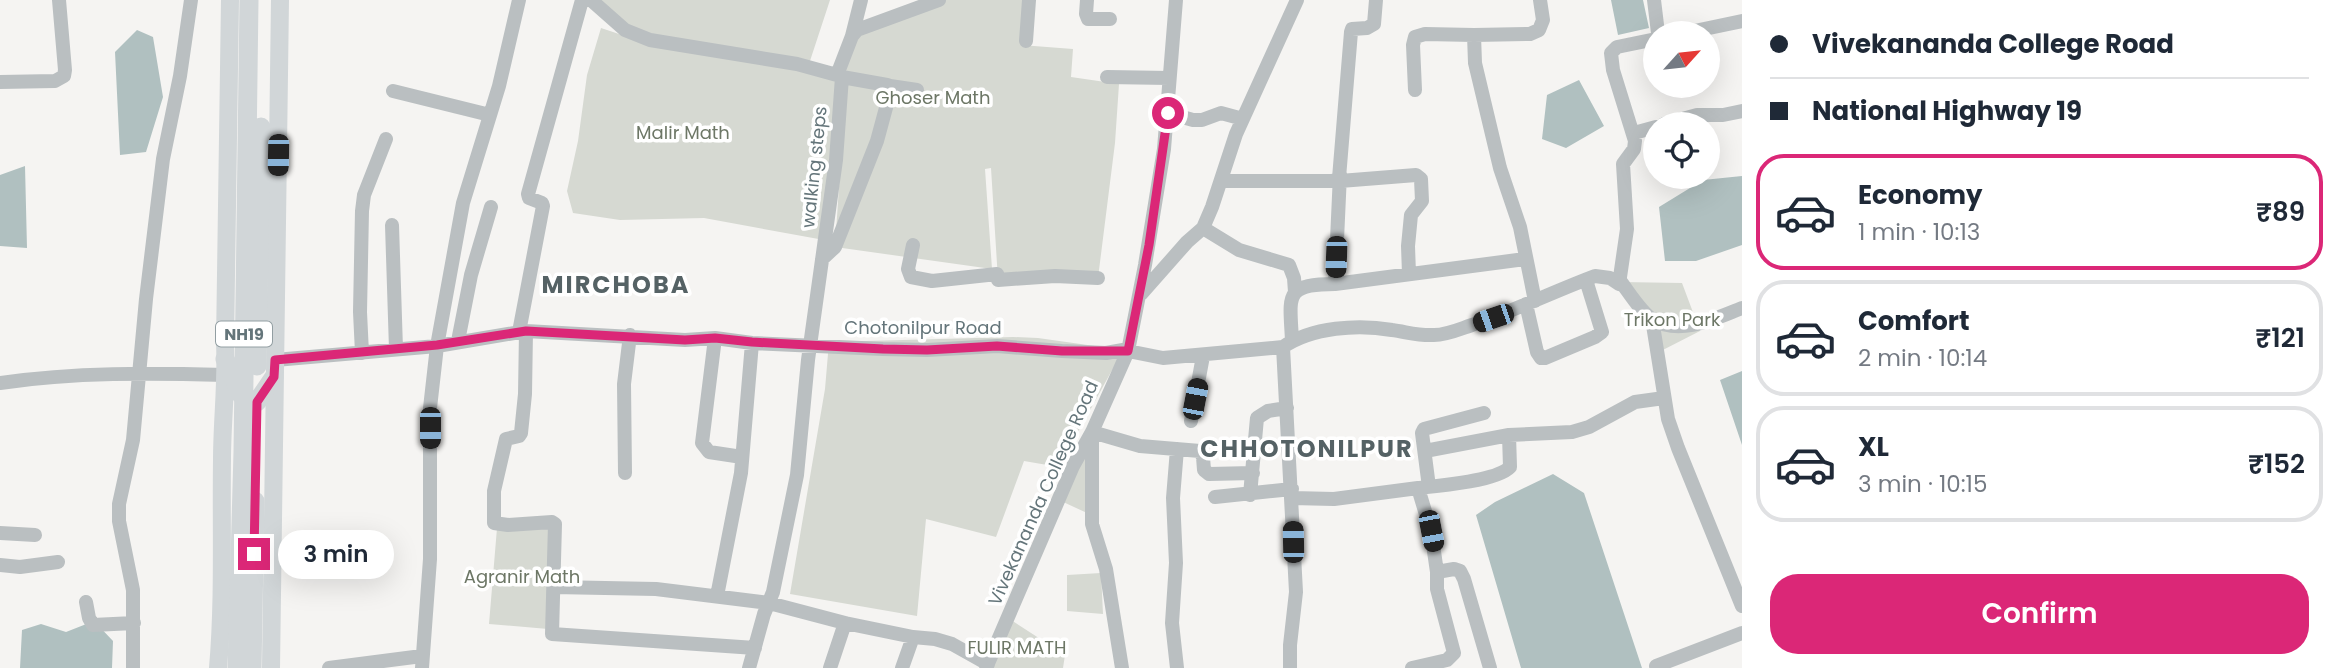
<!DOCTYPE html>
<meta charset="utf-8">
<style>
:root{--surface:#fff;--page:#f2f2f3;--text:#1f2937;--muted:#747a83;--line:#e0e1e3;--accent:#db2777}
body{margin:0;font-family:Poppins,sans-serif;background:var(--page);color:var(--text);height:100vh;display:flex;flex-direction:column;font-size:26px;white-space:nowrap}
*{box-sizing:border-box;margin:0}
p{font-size:23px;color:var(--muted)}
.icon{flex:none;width:38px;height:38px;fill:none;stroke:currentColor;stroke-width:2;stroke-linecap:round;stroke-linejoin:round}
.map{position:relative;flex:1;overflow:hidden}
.details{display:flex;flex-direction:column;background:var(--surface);width:595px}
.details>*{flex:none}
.hud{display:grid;align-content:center;height:154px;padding:0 28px;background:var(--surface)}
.needle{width:46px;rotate:63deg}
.tools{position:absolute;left:1643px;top:21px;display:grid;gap:14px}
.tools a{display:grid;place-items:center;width:77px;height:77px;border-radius:50%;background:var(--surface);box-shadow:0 7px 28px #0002;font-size:35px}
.end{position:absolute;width:32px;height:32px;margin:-16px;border:9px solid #db2777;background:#fff;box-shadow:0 0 0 4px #fff}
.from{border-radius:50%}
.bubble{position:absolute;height:49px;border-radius:24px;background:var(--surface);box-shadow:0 7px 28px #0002;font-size:23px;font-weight:600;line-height:49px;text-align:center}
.car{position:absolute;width:21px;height:42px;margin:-21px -10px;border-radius:9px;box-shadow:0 0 5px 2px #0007;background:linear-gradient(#222 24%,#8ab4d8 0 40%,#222 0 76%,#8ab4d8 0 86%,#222 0)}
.hud b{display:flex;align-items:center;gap:24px;height:66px;font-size:26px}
.hud b+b{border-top:2px solid var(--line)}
.hud i{width:18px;height:18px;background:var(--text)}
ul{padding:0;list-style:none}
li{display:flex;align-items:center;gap:21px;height:116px;margin:0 14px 10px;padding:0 14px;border:4px solid var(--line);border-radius:28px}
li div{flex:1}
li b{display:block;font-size:26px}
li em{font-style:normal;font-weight:600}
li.on{border-color:var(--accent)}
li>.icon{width:63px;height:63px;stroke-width:1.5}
.cta{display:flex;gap:14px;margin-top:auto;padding:14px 28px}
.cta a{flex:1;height:80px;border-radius:28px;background:var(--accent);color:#fff;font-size:28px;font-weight:600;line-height:80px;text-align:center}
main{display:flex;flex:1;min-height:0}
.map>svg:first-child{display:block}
</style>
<main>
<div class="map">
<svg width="1742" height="668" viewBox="0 0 1742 668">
<rect width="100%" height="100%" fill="#f5f4f2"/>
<!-- green -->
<path fill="#d6d9d2" d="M 583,0 L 830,0 L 808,67 L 836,79 L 824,240 L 704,218 L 620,220 L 573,213 L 567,191 L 578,141 L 587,75 L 601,28 L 622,35 Z
M 940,0 L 1025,0 L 1021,45 L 1073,49 L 1071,77 L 1119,84 L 1115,143 L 1098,278 L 998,280 L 991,168 L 985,169 L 992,269 L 835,247 L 846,81 L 840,72 L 858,32 Z
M 1621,282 L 1682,283 L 1700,331 L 1657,353 L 1648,315 Z
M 1013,337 L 1038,338 L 1123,350 L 1059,467 L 1024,461 L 996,537 L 926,519 L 917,616 L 790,594 L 825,389 L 829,342 Z
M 1089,445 L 1087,513 L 1061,501 Z
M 497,528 L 552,528 L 548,629 L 489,624 Z
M 1101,573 L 1103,614 L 1067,611 L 1067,575 Z
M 1008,618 L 1065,655 L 1063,668 L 986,668 Z"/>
<!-- water -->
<path fill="#b0c0c0" d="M 1611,0 L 1643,0 L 1649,28 L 1618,35 Z
M 137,30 L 153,37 L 163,97 L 146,152 L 120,155 L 115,52 Z
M 1579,80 L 1604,126 L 1566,148 L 1542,139 L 1547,95 Z
M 25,166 L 27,248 L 0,246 L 0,175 Z
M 1742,176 L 1742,245 L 1696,261 L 1665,261 L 1659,207 L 1703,180 Z
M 1742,371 L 1742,445 L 1720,380 Z
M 1553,474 L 1584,493 L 1642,668 L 1521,668 L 1476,515 L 1495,502 Z
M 94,621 L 113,641 L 112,668 L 20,668 L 22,630 L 41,624 L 66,632 Z"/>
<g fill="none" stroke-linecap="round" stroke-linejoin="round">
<!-- minor -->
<path stroke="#babfc1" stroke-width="14" d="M 591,0 L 625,30 L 650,40 L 797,64 L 837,75
M 1087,0 L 1086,14 L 1088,19 L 1110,19
M 1654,0 L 1658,33
M 1685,33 L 1742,21
M 852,36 L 857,30 L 939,0
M 1026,41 L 1029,0
M 1107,77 L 1169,78
M 0,82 L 55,81 L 64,76 L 65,70 L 59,0
M 890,86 L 917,90
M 1415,90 L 1413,45 L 1415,37 L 1425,34 L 1474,35
M 393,91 L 490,115
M 1168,113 L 1193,120 L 1202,120 L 1221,113 L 1243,119
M 1664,124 L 1697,115 L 1723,115 L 1742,111
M 1634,133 L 1656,127
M 1221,181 L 1333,181 L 1339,178 L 1351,32 L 1352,29 L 1367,28 L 1374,24 L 1376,0
M 1340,181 L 1416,175 L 1421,179 L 1422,201 L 1411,215 L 1408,246 L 1409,274
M 392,225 L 396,349
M 1203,228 L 1239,250 L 1289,265 L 1294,278 L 1295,292
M 913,245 L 908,269 L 911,277 L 932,281 L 997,274
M 822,259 L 835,247 L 843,227 L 877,141 L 890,93 L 890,86 L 887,85 L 842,77
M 998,280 L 1055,276 L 1098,278
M 1335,284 L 1340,174
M 1619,284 L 1627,229 L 1623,164 L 1634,149 L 1635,141 L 1613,70 L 1611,53 L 1617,47 L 1656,39
M 1141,294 L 1187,242 L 1203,228 L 1212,207 L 1236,134 L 1297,0
M 1535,301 L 1520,227 L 1500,168 L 1475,63 L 1474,35 L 1530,34 L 1539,30 L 1543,20 L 1540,0
M 1526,304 L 1537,352 L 1541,358 L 1545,358 L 1595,337 L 1602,332 L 1586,280
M 1652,319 L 1668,419 L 1678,448 L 1742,606
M 526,331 L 525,394 L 521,433 L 519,436 L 506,439 L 494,491 L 494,523 L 508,525 L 552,522 L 555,524 L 552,634 L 755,648
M 519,332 L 543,206 L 542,203 L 529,198 L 528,194 L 582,0
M 715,338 L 702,443 L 709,452 L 742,457
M 458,341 L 471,275 L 491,207
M 1292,341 C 1290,296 1283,284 1335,284 L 1525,259
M 1283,347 L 1296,592 L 1290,645 L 1290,668
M 362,353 L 360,312 L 362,211 L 364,195 L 386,139
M 275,360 L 437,346 L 526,331 L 685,340 L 715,338 L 752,343 L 883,349 L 927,350 L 997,346 L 1062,351 L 1106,353 L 1123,350 L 1163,358 L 1283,347 C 1312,327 1358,324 1392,330 C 1407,332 1419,336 1434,335 C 1448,335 1462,328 1475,324 C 1516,310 1555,291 1595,276 L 1610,278 L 1619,284 L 1621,282 C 1630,294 1641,312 1653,320 C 1681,336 1716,318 1742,308
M 0,383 C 75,372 151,373 226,375
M 1191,421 L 1203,356
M 1177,449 L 1173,498 L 1176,563 L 1172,623 L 1177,668
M 1425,451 L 1509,435 L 1572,432 L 1589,427 L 1635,402 L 1664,398
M 625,473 L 624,384 L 630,335
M 1429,487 L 1422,433 L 1424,429 L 1484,413
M 1418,488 C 1438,486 1497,481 1510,467 L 1509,435
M 1250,495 L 1257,418 L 1268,411 L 1287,408
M 1215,497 L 1292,489
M 1292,498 L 1334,499 L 1418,488 L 1431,531 L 1437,572 L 1437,589 L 1454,653 L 1447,660 L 1412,668
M 0,533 L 35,535
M 0,565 L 20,567 L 58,562
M 1437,572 L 1454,569 L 1460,571 L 1464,579 L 1490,668
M 554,587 L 656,589 L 769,603 L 845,623 L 913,637 L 935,639 L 952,644 L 988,664
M 717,596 L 741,473 L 752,343
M 86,602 L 89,618 L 93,625 L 134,623
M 1656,666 L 1742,633
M 133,668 L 133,590 L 119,521 L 119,504 L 133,440 L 146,299 L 163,159 L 180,76 L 191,0
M 329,668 L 422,656
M 422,668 L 430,559 L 430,408 L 437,346 L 463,203 L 499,86 L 519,0
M 749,668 L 764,614 L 773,592 L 797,475 L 808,360 L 836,160 L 842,77 L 837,75 L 852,36 L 861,0
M 830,668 L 845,623
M 902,668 L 913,637
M 986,668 L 1073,466 L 1092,432 L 1128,351 L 1145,265 L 1164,149 L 1176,0
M 1122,668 L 1106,569 L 1092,524 L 1092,432 L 1140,446 L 1200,451 L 1203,457 L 1204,470 L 1209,474 L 1253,473"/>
<!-- major -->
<path stroke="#d1d6d8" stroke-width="18" d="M 218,668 C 224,599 221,529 222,460 C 222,421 227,382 225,343 L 230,0
M 271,668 L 280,0"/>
<!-- highway -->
<path stroke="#d1d6d8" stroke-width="19" d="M 225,359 L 241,395
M 257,366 L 261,127
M 257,402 L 274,377
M 237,668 L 243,452 L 249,0
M 252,668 L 255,501"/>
</g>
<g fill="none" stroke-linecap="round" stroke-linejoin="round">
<!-- route -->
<path stroke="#db2777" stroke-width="9" d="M 254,554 L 257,402 L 274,377 L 275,360 L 437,345 L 526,331 L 685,340 L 715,338 L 752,342 L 883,349 L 927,350 L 997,346 L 1062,351 L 1128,351 L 1149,245 L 1168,113"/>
</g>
<g text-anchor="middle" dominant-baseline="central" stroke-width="7" stroke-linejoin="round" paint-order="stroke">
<!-- shield labels -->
<rect fill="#fff" stroke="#929ea2" stroke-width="2" x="216" y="321.5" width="56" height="25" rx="5"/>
<g font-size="16" font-weight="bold" fill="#64757a">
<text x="244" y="334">NH19</text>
</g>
<!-- park labels -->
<g font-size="18" fill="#6d7766" stroke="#fff">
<text x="933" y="97">Ghoser Math</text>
<text x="683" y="132">Malir Math</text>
<text x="1672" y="319">Trikon Park</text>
<text x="522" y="576">Agranir Math</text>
<text x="1017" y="647">FULIR MATH</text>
</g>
<!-- street labels -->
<g font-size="18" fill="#64757a" stroke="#fff">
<text transform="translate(814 167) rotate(-84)">walking steps</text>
<text x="923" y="327">Chotonilpur Road</text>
<text transform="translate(1043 493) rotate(-66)">Vivekananda College Road</text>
</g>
<!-- district labels -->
<g font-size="24" font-weight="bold" letter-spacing="2" fill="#556265" stroke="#fff">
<text x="616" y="284">MIRCHOBA</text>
<text x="1307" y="448">CHHOTONILPUR</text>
</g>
</g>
</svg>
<div class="tools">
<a><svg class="needle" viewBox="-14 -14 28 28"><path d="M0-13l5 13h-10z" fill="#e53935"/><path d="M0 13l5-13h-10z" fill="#747a83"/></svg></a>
<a><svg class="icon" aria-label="locate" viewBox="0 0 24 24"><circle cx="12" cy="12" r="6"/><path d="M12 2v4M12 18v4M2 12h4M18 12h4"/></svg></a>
</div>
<i class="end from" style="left:1168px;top:113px"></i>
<i class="end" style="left:254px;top:554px"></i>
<div class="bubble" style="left:278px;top:530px;width:116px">3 min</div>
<i class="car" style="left:278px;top:155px;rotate:181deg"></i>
<i class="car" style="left:1336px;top:257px;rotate:182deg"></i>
<i class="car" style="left:1493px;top:318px;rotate:251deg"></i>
<i class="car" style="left:1195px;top:399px;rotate:11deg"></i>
<i class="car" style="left:430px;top:428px;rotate:180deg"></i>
<i class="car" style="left:1431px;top:531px;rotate:169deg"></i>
<i class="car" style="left:1293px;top:542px;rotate:359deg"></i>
</div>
<section class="details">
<div class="hud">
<b><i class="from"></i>Vivekananda College Road</b>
<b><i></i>National Highway 19</b>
</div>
<ul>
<li class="on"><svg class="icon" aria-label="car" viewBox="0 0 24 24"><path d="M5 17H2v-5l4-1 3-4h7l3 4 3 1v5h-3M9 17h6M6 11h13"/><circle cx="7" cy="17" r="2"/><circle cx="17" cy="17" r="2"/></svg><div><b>Economy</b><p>1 min · 10:13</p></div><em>₹89</em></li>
<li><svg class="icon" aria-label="car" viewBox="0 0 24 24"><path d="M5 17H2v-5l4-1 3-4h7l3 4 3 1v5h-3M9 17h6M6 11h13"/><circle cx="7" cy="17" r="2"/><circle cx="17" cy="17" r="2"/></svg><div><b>Comfort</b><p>2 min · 10:14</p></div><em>₹121</em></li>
<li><svg class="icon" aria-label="car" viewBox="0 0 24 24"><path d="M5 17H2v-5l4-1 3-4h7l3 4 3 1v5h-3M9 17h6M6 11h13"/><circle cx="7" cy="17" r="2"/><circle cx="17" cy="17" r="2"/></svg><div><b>XL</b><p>3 min · 10:15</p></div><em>₹152</em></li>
</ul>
<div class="cta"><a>Confirm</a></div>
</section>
</main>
